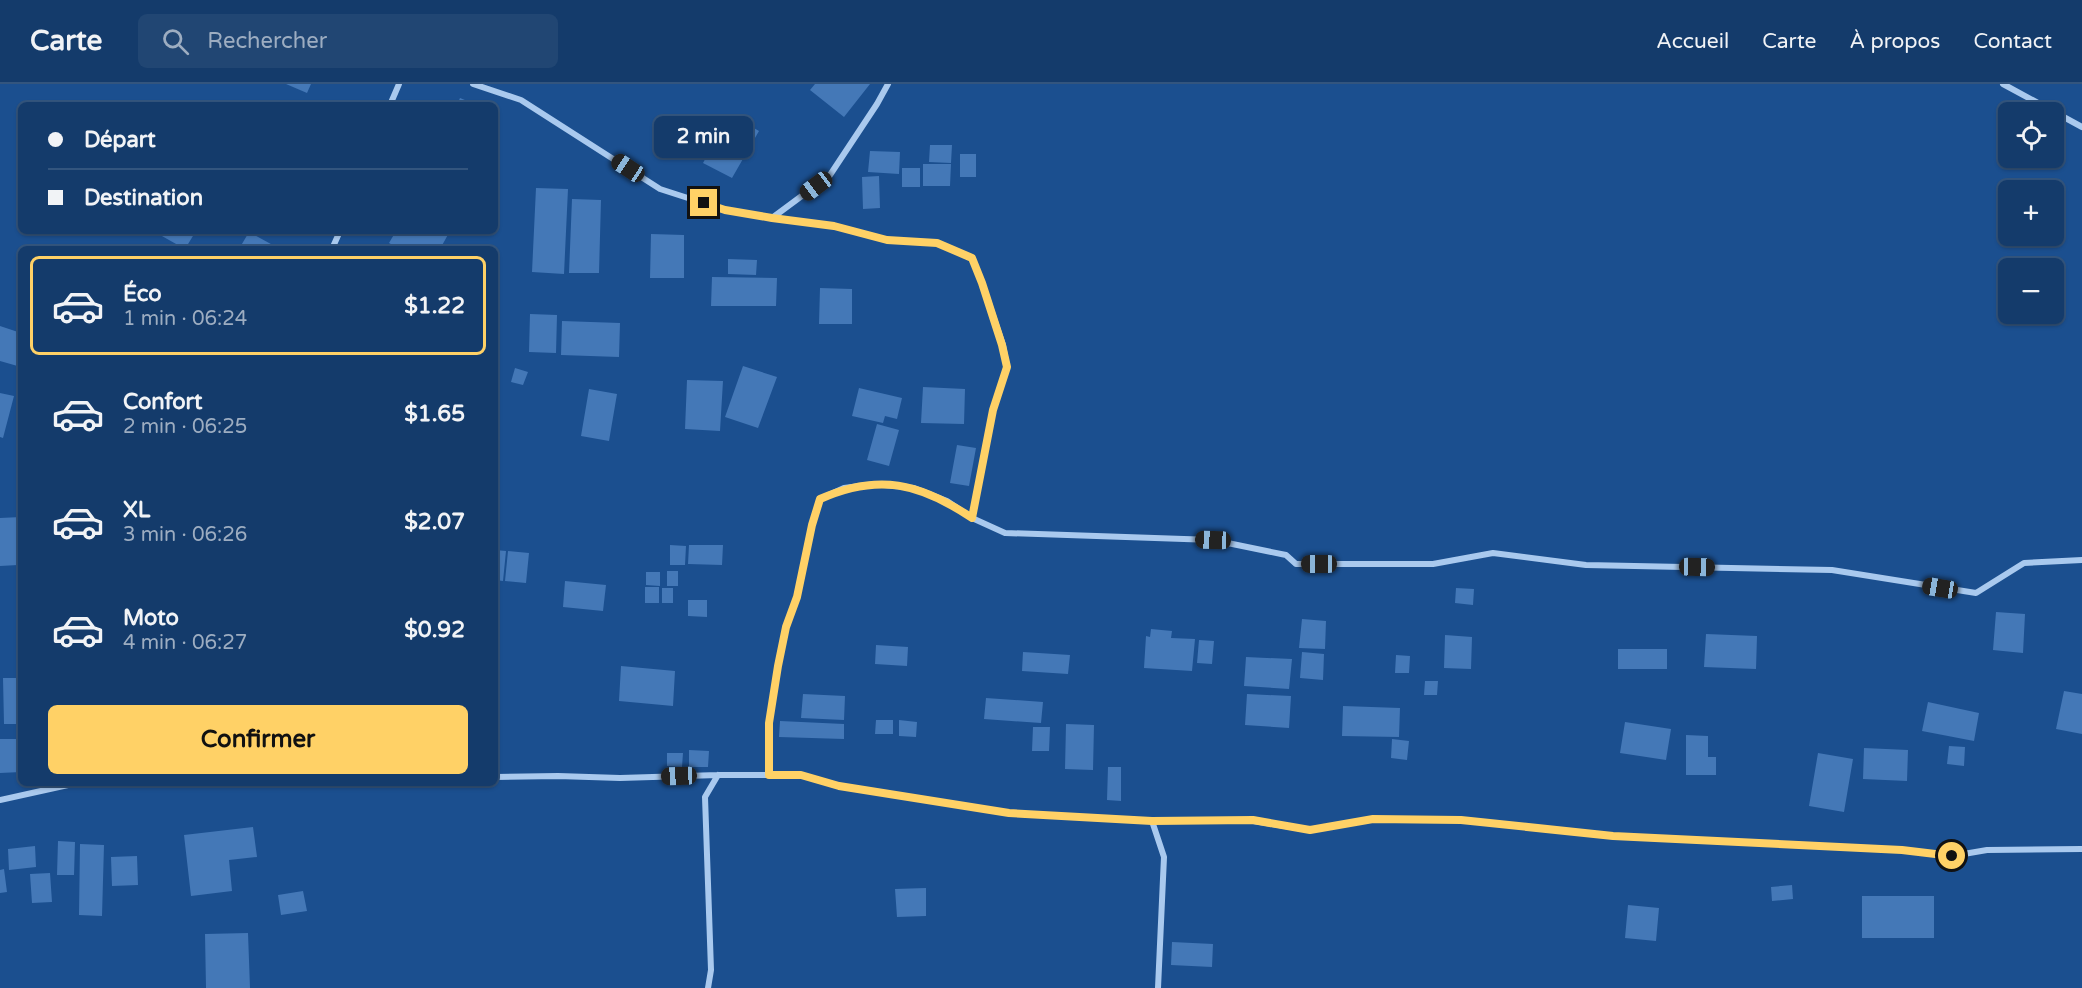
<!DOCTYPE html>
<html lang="fr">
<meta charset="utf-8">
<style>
:root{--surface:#143b6b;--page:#214673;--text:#f1f3f6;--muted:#9dadc1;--line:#33557e;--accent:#ffd166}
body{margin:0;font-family:"Varela Round",sans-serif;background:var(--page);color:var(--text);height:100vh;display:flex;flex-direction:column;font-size:22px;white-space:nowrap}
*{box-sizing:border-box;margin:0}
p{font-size:20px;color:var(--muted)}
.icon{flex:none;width:33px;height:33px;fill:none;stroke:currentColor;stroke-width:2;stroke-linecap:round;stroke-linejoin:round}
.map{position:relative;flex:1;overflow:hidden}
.sheet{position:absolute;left:18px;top:162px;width:480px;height:540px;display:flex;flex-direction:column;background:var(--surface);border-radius:9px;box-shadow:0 2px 4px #0004,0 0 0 2px var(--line)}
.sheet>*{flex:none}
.top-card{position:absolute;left:18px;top:18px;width:480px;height:132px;border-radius:9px;box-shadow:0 2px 4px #0004,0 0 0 2px var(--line);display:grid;align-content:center;height:132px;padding:0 30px;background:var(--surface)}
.buttons{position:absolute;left:1998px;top:18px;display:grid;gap:12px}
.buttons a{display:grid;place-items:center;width:66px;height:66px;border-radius:9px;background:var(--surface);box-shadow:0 2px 4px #0004,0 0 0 2px var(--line);font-size:30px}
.end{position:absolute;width:27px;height:27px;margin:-14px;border:8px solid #ffd166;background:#111;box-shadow:0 0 0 3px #111}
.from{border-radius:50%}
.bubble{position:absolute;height:42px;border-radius:9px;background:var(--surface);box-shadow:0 2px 4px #0004,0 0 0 2px var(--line);font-size:20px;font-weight:800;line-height:42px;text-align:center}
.car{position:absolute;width:18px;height:36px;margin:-18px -9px;border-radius:8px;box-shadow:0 0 4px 2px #0007;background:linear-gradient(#222 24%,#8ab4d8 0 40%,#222 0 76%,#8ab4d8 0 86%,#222 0)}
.top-card b{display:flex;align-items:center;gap:21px;height:57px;font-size:22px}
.top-card b+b{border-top:2px solid var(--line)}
.top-card i{width:15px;height:15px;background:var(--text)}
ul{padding:10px 0 0;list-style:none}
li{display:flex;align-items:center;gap:18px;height:99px;margin:0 12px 9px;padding:0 18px;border:3px solid transparent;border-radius:9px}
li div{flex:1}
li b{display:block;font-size:22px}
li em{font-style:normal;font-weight:800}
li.current{border-color:var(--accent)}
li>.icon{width:54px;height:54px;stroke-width:1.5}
.cta{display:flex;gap:12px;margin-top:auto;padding:12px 30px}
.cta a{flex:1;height:69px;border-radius:9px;background:var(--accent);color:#111;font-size:24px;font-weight:800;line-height:69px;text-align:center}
header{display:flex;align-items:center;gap:36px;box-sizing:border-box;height:84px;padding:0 30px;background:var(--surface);border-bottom:2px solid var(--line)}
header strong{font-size:28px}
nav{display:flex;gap:33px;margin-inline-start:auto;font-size:21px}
.search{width:420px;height:54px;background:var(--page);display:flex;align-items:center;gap:15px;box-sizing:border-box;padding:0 21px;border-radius:9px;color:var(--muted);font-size:22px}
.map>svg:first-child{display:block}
</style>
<header>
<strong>Carte</strong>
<div class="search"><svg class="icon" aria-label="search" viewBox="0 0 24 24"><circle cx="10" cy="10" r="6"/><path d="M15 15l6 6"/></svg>Rechercher</div>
<nav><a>Accueil</a><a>Carte</a><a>À propos</a><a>Contact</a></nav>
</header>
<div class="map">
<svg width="2082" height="904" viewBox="0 0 2082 904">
<rect width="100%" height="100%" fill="#1b4f8f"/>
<!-- building -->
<path fill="#4478b7" d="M 286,0 L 311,0 L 307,9 Z
M 815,0 L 870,0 L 844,33 L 810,6 Z
M 460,14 L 477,21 L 457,21 Z
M 730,30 L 759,47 L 732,94 L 703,79 Z
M 930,61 L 952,61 L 951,79 L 929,78 Z
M 870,67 L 900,68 L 899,90 L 868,88 Z
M 960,70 L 976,70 L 976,93 L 960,93 Z
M 923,80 L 951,80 L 950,102 L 923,102 Z
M 902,84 L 920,84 L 920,103 L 902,103 Z
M 879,92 L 880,124 L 863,125 L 862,93 Z
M 536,104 L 568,105 L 564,190 L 532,188 Z
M 572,115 L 601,116 L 599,189 L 569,189 Z
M 153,147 L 196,147 L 185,165 Z
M 396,147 L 450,147 L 440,165 L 400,165 L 389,159 Z
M 249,148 L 280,165 L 239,165 Z
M 651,150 L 684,151 L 684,194 L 650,194 Z
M 728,175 L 757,176 L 756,191 L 728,190 Z
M 712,193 L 777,194 L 776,222 L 711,222 Z
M 820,204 L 852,205 L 852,240 L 819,240 Z
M 530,230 L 557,231 L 556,269 L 529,268 Z
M 562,237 L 620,239 L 619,273 L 561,271 Z
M 0,242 L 21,249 L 21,283 L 0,277 Z
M 743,282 L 777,293 L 758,344 L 725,333 Z
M 515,284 L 528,288 L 523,301 L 511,298 Z
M 687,296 L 723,297 L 720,347 L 685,345 Z
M 923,303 L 965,305 L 964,340 L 921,339 Z
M 859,304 L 902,314 L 897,335 L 885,332 L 883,339 L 852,332 Z
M 589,305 L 617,310 L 609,357 L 581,352 Z
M 0,309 L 14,312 L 3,354 L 0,353 Z
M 877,340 L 899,346 L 889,382 L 867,376 Z
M 957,361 L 976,364 L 969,402 L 950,399 Z
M 21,433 L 21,512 L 19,512 L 18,481 L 0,482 L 0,434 Z
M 670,461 L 686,462 L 685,481 L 670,481 Z
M 689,461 L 723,461 L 722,481 L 688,480 Z
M 495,466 L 506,467 L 503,497 L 495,496 Z
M 508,467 L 529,469 L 526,499 L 505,497 Z
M 667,487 L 678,487 L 678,502 L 667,502 Z
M 646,488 L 660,488 L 660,502 L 646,501 Z
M 565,497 L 606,501 L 603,527 L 563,523 Z
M 645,503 L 659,503 L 659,519 L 645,519 Z
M 662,504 L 673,504 L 673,519 L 662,519 Z
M 1456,504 L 1474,505 L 1473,521 L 1455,519 Z
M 688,516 L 707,516 L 707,533 L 688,532 Z
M 1996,528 L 2025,530 L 2023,569 L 1993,566 Z
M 1302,535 L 1326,537 L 1325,565 L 1299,564 Z
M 1151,545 L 1172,547 L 1171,554 L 1195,555 L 1192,587 L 1144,584 L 1146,552 L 1150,553 Z
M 1706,550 L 1757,552 L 1756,585 L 1704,583 Z
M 1445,551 L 1472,553 L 1471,585 L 1444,584 Z
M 1199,556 L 1214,557 L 1212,580 L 1197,579 Z
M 876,561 L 908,563 L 907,582 L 875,580 Z
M 1618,565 L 1667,565 L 1667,585 L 1618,585 Z
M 1023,568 L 1070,571 L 1068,590 L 1022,587 Z
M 1302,568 L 1324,570 L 1323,596 L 1300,594 Z
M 1396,571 L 1410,572 L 1409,589 L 1395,589 Z
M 1246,573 L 1292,575 L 1289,605 L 1244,602 Z
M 621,582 L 675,587 L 673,622 L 619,617 Z
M 3,594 L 21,594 L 21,640 L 4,640 Z
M 1425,597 L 1438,597 L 1437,611 L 1424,611 Z
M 2064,607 L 2082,610 L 2082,650 L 2056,645 Z
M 803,610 L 845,612 L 844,636 L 801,634 Z
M 1247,610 L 1291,612 L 1289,644 L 1245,641 Z
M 986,614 L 1043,618 L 1041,639 L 984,635 Z
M 1928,618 L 1979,629 L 1974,657 L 1922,647 Z
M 1343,622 L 1400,624 L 1399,653 L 1342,652 Z
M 876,636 L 893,636 L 893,650 L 875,650 Z
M 899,636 L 917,638 L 916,653 L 899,652 Z
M 780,637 L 844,640 L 844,655 L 779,653 Z
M 1625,638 L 1671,645 L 1666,676 L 1620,669 Z
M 1066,640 L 1094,641 L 1093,686 L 1065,685 Z
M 1033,643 L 1050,643 L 1049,667 L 1032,667 Z
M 1686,651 L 1708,652 L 1708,673 L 1716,673 L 1716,691 L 1686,691 Z
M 0,655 L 21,655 L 21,688 L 0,689 Z
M 1392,655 L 1409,657 L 1407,676 L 1391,674 Z
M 1949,662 L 1965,663 L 1964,682 L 1947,680 Z
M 1864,664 L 1908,666 L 1907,697 L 1863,695 Z
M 689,666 L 709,667 L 708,683 L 689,683 Z
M 667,669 L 683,669 L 682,683 L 667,682 Z
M 1818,669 L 1853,675 L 1844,728 L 1809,722 Z
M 1108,683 L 1121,683 L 1121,717 L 1107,716 Z
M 253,743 L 257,773 L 229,776 L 232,807 L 191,812 L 184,751 Z
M 58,757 L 75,758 L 74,791 L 57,791 Z
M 80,760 L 104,761 L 102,832 L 79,831 Z
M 35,762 L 36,783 L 9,786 L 8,765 Z
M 137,772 L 138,801 L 112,802 L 111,773 Z
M 4,785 L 7,808 L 0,809 L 0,786 Z
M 50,789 L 52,818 L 32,819 L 30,790 Z
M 1792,801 L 1793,815 L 1772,817 L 1771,803 Z
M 926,804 L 926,832 L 897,833 L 895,805 Z
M 303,807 L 307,827 L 281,831 L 278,811 Z
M 1862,812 L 1934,812 L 1934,854 L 1862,854 Z
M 1628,821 L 1659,824 L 1656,857 L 1625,854 Z
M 248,849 L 250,904 L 206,904 L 205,850 Z
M 1172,858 L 1213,860 L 1212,883 L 1171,881 Z"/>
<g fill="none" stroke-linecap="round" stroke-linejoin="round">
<!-- street -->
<path stroke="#a9c9ee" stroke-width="6" d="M 473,0 L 521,16 L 660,105 L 725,126 L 772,134 L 834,142 L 887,156 L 937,159 L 972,174 L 982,199 L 1003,261 L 1007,283 L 993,326 L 972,434
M 2003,0 L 2082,43
M 390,21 L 399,0
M 772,134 L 830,91 L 877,20 L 888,0
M 332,165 L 340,147
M 769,691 L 769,639 L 778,582 L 786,544 L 797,513 L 812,441 L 820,415 L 844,404 L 875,400 L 914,404 L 947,417 L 972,434 L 1005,449 L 1213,456 L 1286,471 L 1296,480 L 1433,480 L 1493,469 L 1586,481 L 1832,486 L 1976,509 L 2024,479 L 2082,476
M 495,693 L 558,692 L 620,694 L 718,691 L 801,691 L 839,702 L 1009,729 L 1152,737 L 1253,737 L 1310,746 L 1373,735 L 1461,736 L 1613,752 L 1902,766 L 1952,772 L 1987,766 L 2082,765
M 0,716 L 77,699
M 1152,737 L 1164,773 L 1158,904
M 708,904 L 711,886 L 705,713 L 718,691"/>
</g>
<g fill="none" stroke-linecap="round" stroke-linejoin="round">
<!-- route -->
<path stroke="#ffd166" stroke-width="8" d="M 704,119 L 725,126 L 772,134 L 834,142 L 887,156 L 937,159 L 972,174 L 982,199 L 1002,261 L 1007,283 L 993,326 L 972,434 C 920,399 878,389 820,415 L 812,441 L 797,513 L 786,543 L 778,582 L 769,639 L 769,691 L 801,691 L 839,702 L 1009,729 L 1152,737 L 1253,736 L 1310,746 L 1373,735 L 1461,736 L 1613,752 L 1902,766 L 1952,772"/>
</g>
</svg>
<div class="buttons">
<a><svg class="icon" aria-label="locate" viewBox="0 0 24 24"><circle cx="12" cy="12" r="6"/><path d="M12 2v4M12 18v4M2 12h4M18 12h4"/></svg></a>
<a>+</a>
<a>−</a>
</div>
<i class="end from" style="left:1952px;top:772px"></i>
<i class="end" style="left:704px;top:119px"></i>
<div class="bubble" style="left:654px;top:32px;width:99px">2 min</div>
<i class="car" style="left:628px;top:84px;rotate:303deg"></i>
<i class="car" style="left:816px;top:102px;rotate:233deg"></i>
<i class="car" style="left:1213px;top:456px;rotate:272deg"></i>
<i class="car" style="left:1319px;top:480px;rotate:270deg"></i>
<i class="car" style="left:1697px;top:483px;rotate:91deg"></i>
<i class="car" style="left:1940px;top:504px;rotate:279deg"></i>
<i class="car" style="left:679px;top:692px;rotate:268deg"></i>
<div class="top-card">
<b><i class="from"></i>Départ</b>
<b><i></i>Destination</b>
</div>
<section class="sheet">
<ul>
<li class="current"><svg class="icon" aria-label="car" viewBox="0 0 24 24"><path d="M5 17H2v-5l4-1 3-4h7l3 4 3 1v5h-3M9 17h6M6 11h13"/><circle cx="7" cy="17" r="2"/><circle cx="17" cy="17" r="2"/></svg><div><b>Éco</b><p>1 min · 06:24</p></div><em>$1.22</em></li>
<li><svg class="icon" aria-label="car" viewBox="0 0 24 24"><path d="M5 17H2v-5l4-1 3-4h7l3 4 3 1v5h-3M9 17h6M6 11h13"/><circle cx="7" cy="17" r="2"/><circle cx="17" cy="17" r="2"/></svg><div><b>Confort</b><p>2 min · 06:25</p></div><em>$1.65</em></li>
<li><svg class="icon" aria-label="car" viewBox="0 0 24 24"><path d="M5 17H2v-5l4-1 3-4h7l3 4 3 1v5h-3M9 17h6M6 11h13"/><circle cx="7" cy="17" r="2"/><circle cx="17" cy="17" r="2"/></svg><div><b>XL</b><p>3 min · 06:26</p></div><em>$2.07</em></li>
<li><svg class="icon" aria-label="car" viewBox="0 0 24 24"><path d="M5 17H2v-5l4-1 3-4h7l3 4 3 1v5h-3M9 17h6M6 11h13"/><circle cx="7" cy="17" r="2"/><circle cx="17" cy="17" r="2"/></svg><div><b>Moto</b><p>4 min · 06:27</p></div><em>$0.92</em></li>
</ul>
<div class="cta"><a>Confirmer</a></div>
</section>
</div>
